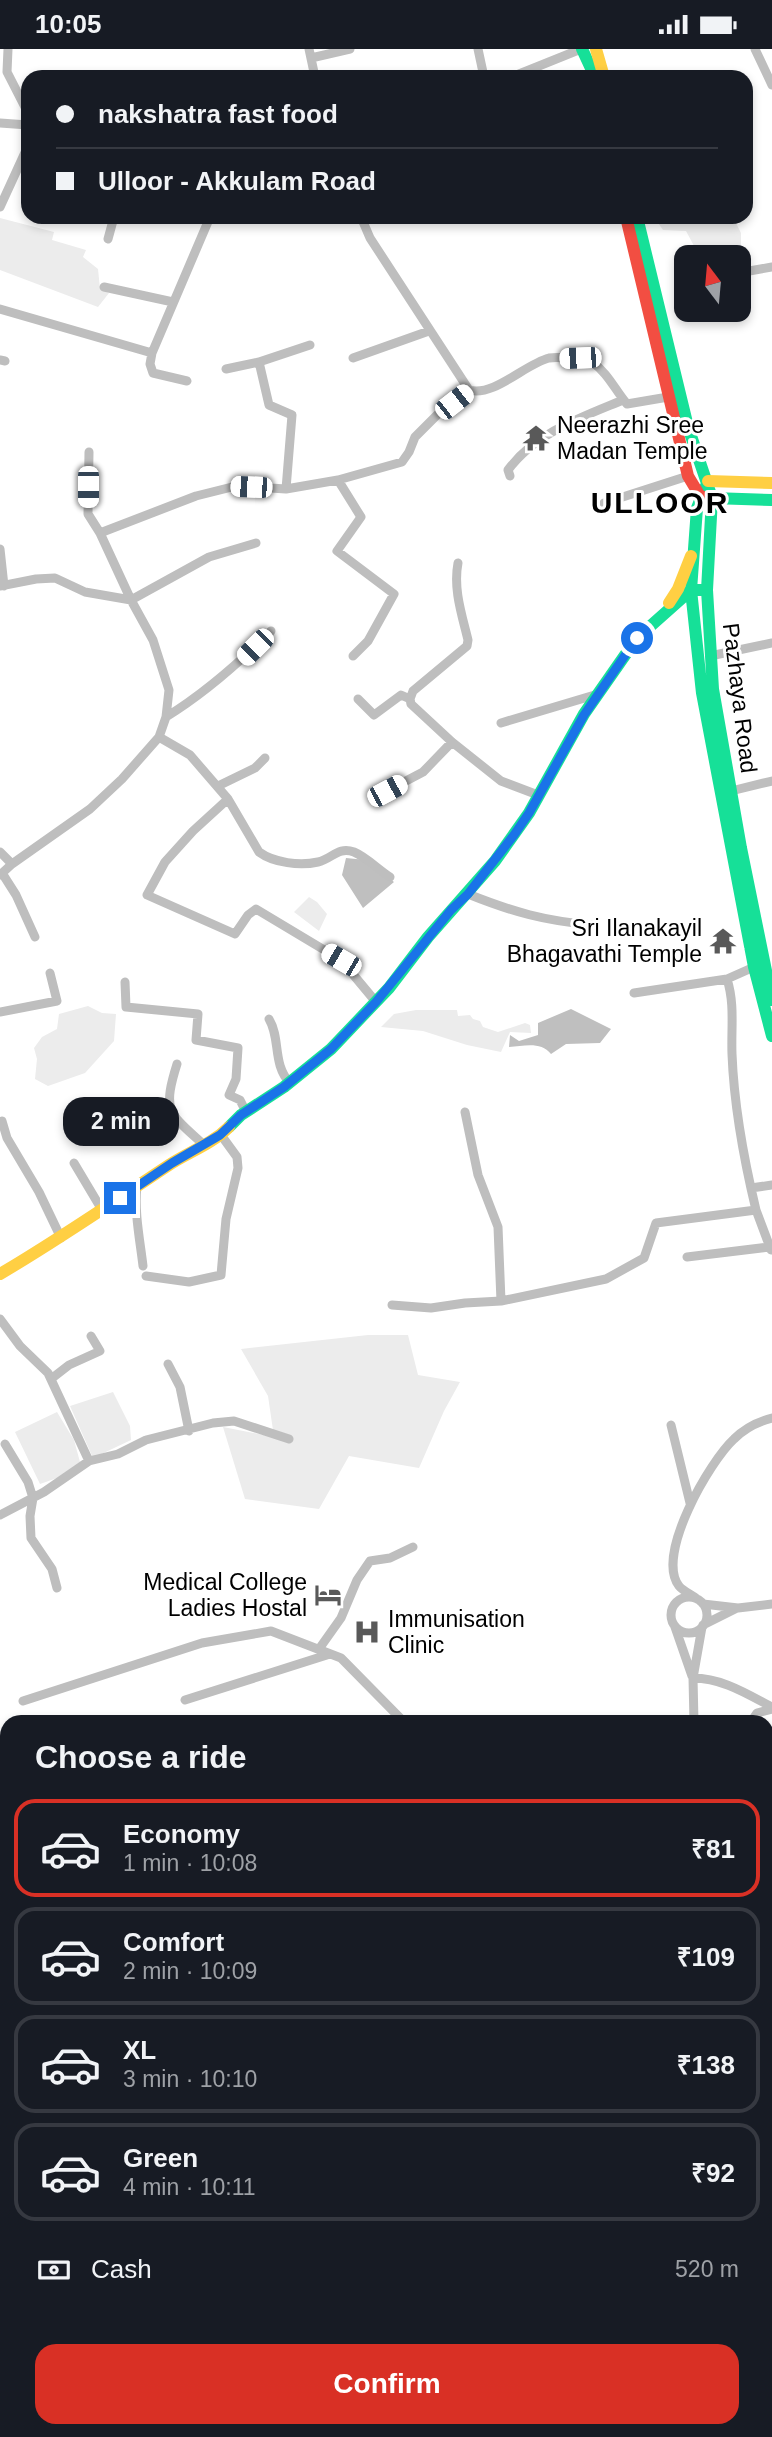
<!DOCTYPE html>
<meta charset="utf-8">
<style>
:root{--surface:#171b24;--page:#242831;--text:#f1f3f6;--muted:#9ea1a6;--line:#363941;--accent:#d93025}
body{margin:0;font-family:Helvetica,sans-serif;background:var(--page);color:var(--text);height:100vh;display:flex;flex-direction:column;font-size:26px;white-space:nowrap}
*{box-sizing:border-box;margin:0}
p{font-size:23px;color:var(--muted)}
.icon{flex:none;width:38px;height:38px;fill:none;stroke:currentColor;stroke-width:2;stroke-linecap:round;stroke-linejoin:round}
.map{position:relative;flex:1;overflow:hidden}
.details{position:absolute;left:0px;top:1666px;width:774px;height:723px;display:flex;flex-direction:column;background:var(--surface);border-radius:21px 21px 0 0;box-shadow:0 4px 10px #0003}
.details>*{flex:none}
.hud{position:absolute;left:21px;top:21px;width:732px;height:154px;border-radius:21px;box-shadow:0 4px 10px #0003;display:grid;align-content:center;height:154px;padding:0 35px;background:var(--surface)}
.needle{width:46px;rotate:344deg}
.fabs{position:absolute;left:674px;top:196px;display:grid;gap:14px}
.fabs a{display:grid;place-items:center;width:77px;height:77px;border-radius:14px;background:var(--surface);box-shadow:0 4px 10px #0003;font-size:35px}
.end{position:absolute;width:32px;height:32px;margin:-16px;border:9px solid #1a73e8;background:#fff;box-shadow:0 0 0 4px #fff}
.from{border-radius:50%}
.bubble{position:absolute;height:49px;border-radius:21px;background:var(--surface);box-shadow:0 4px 10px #0003;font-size:23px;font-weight:600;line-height:49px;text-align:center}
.car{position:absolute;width:21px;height:42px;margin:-21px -10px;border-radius:9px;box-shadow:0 0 5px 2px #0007;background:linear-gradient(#fff 24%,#345 0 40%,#fff 0 76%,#345 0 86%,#fff 0)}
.hud b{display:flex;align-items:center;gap:24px;height:66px;font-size:26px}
.hud b+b{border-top:2px solid var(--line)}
.hud i{width:18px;height:18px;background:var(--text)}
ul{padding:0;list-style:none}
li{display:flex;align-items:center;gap:21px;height:98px;margin:0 14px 10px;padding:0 21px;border:4px solid var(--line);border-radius:21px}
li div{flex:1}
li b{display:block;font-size:26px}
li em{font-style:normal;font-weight:600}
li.active{border-color:var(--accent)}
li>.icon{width:63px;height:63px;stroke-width:1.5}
h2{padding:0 35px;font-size:32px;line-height:84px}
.pay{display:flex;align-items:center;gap:18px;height:77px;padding:0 35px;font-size:26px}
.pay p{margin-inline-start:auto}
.button{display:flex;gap:14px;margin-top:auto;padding:14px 35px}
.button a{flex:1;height:80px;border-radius:21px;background:var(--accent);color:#fff;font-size:28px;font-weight:600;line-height:80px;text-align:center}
.status{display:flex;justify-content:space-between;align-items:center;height:49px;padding:0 35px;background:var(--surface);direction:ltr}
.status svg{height:19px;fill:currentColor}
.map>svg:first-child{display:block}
</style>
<div class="status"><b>10:05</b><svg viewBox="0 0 49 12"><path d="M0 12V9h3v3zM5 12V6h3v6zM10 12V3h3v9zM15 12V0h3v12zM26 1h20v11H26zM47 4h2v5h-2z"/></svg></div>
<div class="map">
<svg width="772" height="2388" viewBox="0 0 772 2388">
<rect width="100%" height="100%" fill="#fff"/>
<!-- green -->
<path fill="#ececec" d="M 654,168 L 745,168 L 735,172 L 741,184 L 741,206 L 700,208 L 686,182 L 663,181 Z
M 0,169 L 54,183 L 52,191 L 86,201 L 83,208 L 98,220 L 100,240 L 109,244 L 98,258 L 0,221 Z
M 309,848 L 317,853 L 327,865 L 319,882 L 294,863 Z
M 88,957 L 102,964 L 116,965 L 114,992 L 85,1024 L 48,1037 L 35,1030 L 37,1010 L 34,999 L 42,988 L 57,980 L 59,965 Z
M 416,961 L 457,961 L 458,967 L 470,966 L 473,970 L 480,972 L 483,978 L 498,983 L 525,974 L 530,976 L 531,984 L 510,983 L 501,1003 L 467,996 L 423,982 L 381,978 L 394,965 Z
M 368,1286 L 408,1286 L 418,1326 L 460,1333 L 444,1362 L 419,1419 L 349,1407 L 319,1460 L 245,1450 L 223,1378 L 274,1388 L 268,1347 L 241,1300 Z
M 113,1343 L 130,1377 L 131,1391 L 93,1409 L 70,1357 Z
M 57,1363 L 74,1391 L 80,1413 L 57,1429 L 40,1435 L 15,1383 Z"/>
<!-- water -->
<path fill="#bfbfbf" d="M 346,809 L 366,811 L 394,833 L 363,859 L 342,826 Z
M 571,960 L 611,980 L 600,994 L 566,995 L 551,1005 C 541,992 524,997 509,998 L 510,986 L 519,992 L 538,986 L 538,974 Z"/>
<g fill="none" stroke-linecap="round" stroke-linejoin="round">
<!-- street -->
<path stroke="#bebebe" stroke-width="9" d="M 8,0 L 7,23 L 28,64
M 309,0 L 315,28
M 478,0 L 484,28
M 755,0 L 772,36
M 311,9 L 350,0
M 519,25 L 581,0
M 0,74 L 28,76
M 0,158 L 28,97
M 361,168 L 370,189 L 469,341 C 494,348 525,315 549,309 C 556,308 565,309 571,309 C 579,309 586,309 592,313 C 608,324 615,341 627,355 L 674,347
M 108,190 L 114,168
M 738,224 L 772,218
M 104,238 L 173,253
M 0,260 L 152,304 L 210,168
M 152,304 L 150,315 L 153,324 L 187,332
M 353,309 L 429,282
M 0,311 L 5,312
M 259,313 L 269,356 L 292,366 L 286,440
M 226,320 L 259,313 L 310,296
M 89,403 L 88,465 L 100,484
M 510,427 L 508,421 C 535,384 582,368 623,351
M 338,431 L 361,468 L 337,502 L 394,545 L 368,592 L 353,607
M 604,454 L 688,427
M 0,500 L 4,537
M 458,514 C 453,540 462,566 468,591 L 467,597 L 413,642 L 410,650 L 411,655 L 452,693 L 501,732 L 538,746
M 0,537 L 36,530 L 55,529 L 85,543 L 131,551 L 209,508 L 256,494
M 710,607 L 772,594
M 358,650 L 374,666 L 401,646 L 410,650
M 166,668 C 205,644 238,615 271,582
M 501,674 L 598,645
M 159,688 L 190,706 L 228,750 L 193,782 L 165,813 L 147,846 L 235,885 L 248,866 L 256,860 L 341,911 L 376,953
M 218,737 L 255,719 L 265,709
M 387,742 L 423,723 L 452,693
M 731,742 L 772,732
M 228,750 L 259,803 C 274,814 300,817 318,813 C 332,810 338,797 354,803 C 366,808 379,821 390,828
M 0,803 L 12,815
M 2,824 L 16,846 L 35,888
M 0,826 L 12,815 L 90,760 L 122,730 L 159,688 L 166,668 L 169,641 L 153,591 L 131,551 L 100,484 L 196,447 L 236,437 L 286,440 L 338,431 L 402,413 L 409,403 L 415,388 L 438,365 L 469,341
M 468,845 C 513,863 545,872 593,876
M 125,933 L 126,958 L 198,965 L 196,991 L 238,999 L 236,1030 L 229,1046 L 240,1051 L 246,1063
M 634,944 L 727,930
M 0,963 L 57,952 L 50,924
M 269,970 C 281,990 272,1015 290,1034
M 177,1015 C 162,1063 169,1064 204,1096
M 465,1063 L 478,1126 L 498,1178 L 501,1252 L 606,1230 L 644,1209 L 656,1174 L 756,1161 C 744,1111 734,1057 732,1005 C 731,979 735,955 727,930 L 754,918
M 2,1072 L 7,1089 L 39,1143 L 61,1189
M 74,1114 L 102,1161
M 137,1137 C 134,1163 140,1191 143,1217
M 751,1139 L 772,1136
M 756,1161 L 771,1201
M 687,1208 L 769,1198
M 146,1227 L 189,1233 L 221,1226 L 226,1170 L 238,1119 L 237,1108 L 221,1086
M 392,1256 L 431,1259 L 465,1254 L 501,1252
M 0,1270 L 20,1297 L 48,1324 L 89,1412
M 168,1315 L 180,1338 L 189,1382
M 51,1330 L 69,1316 L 100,1302 L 91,1287
M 671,1376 L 690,1454
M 5,1395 L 28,1433 L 33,1449 L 30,1467 L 31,1489 L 52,1520 L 57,1539
M 0,1466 L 44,1443 L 89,1412 L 118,1405 L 146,1391 L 213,1374 L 234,1372 L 289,1390
M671 1566a18 18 0 1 1 36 0a18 18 0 1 1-36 0Z
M 697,1550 C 692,1546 683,1542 679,1537 C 655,1506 710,1412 734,1390 C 745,1379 757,1373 772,1369
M 703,1555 L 738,1559 L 772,1555
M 703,1576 L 737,1559
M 675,1578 L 692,1627
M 319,1600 L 341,1569 L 357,1531 L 370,1512 L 390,1509 L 413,1498
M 693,1629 C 722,1629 747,1645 772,1658
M 185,1651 L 330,1605
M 23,1652 L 202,1594 L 271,1582 L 341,1609 L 404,1673
M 694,1673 L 693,1629 L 702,1578
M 751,1673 L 757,1664 L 772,1660
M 766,1764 L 772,1764
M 0,1775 L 7,1761
M 766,1808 L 770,1835 L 766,1865
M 0,1850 L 7,1848
M 0,1868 L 7,1866
M 0,1942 L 7,1941
M 766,2082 L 772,2079
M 766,2228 L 772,2225
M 766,2340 L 772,2339
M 388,2382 L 388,2388
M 557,2382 L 574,2388
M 476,2388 L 480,2382
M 621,2388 L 624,2382"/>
<!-- fast -->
<path stroke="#16e098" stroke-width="12" d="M 582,0 L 595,28
M 637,168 L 688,378 L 712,449 L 707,541 L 713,640 L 741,799 L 772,951
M 708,432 L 697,459 L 691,541 L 702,644 L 754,918 L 772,987
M 712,449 L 772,451
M 229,1078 L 241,1066 L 284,1038 L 331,1000 L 389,939 L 428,888 L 495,812 L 529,764 L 584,665 L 637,589 L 691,541 L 707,541"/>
<!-- slow -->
<path stroke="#ffcf43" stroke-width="12" d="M 596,0 L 604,28
M 708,432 L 772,434
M 669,554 L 678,540 L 691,507
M 0,1225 C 58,1191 113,1153 169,1116 C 189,1103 212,1095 229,1078"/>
<!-- jam -->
<path stroke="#f24e42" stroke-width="12" d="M 626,168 L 688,427 L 700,447 L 707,449"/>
</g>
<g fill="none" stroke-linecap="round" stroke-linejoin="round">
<!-- route -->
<path stroke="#1a73e8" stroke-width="9" d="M 120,1149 L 172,1114 L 220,1086 L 241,1066 L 284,1038 L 331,1000 L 376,953 L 451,861 L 468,845 L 514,786 L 529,764 L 584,666 L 637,589"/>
</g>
<!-- icons -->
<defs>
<g id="temple-bare" transform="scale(2.1)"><path d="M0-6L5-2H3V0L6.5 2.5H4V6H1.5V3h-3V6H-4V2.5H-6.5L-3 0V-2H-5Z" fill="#595959" stroke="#fff" stroke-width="2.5" paint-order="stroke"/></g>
<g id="hotel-bare" transform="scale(2.1)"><path d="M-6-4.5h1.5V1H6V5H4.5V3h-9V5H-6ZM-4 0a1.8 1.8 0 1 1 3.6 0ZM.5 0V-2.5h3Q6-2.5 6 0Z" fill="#595959" stroke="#fff" stroke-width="2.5" paint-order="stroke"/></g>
<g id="hospital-bare" transform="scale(2.1)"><path d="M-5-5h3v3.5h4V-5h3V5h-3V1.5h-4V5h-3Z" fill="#595959" stroke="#fff" stroke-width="2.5" paint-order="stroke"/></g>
</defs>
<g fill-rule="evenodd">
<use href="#temple-bare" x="536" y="389"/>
<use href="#temple-bare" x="723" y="892"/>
<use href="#hotel-bare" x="328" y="1546"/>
<use href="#hospital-bare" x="367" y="1583"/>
</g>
<g text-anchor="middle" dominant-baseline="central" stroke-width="6" stroke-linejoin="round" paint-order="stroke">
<!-- poi labels -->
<g font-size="23" fill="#000" stroke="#fff" text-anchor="start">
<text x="557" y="376">Neerazhi Sree<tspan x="557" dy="26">Madan Temple</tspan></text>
<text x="702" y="879" text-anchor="end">Sri Ilanakayil<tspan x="702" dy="26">Bhagavathi Temple</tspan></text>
<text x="307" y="1533" text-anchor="end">Medical College<tspan x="307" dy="26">Ladies Hostal</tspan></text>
<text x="388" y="1570">Immunisation<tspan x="388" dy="26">Clinic</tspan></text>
</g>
<!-- street labels -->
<g font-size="23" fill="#000" stroke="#fff">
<text transform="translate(740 649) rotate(83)">Pazhaya Road</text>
</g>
<!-- district labels -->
<g font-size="30" font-weight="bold" letter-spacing="2" fill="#000" stroke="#fff">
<text x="660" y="453">ULLOOR</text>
</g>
</g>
</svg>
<div class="fabs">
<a><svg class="needle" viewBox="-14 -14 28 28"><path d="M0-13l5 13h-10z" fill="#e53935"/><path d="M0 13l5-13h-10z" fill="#9ea1a6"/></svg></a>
</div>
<i class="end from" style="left:637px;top:589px"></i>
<i class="end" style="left:120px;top:1149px"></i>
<div class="bubble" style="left:63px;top:1048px;width:116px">2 min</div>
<i class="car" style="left:580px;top:309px;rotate:268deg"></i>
<i class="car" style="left:454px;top:353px;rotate:52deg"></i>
<i class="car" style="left:88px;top:438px;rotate:180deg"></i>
<i class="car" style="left:251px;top:438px;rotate:272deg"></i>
<i class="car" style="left:255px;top:598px;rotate:225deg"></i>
<i class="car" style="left:387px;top:742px;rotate:62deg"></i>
<i class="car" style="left:341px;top:911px;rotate:300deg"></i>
<div class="hud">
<b><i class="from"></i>nakshatra fast food</b>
<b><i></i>Ulloor - Akkulam Road</b>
</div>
<section class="details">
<h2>Choose a ride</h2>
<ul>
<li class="active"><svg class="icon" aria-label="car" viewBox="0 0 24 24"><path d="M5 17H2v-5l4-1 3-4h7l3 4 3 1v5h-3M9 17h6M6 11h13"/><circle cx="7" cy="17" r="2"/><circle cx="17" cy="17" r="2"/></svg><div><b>Economy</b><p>1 min · 10:08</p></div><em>₹81</em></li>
<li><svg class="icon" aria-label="car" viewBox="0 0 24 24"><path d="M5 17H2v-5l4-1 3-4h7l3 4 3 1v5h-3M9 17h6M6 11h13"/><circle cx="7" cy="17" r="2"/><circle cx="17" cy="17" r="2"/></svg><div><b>Comfort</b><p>2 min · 10:09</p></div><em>₹109</em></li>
<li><svg class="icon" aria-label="car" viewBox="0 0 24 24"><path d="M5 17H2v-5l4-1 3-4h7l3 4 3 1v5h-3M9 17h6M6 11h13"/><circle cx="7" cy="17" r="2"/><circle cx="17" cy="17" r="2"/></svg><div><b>XL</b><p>3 min · 10:10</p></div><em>₹138</em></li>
<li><svg class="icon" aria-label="car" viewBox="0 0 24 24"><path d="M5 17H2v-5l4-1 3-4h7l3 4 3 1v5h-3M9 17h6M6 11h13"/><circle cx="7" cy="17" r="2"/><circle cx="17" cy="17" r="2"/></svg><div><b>Green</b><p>4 min · 10:11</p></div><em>₹92</em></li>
</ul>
<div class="pay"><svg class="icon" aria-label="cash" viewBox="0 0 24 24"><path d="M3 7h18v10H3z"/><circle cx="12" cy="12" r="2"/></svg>Cash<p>520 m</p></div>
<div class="button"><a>Confirm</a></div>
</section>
</div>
